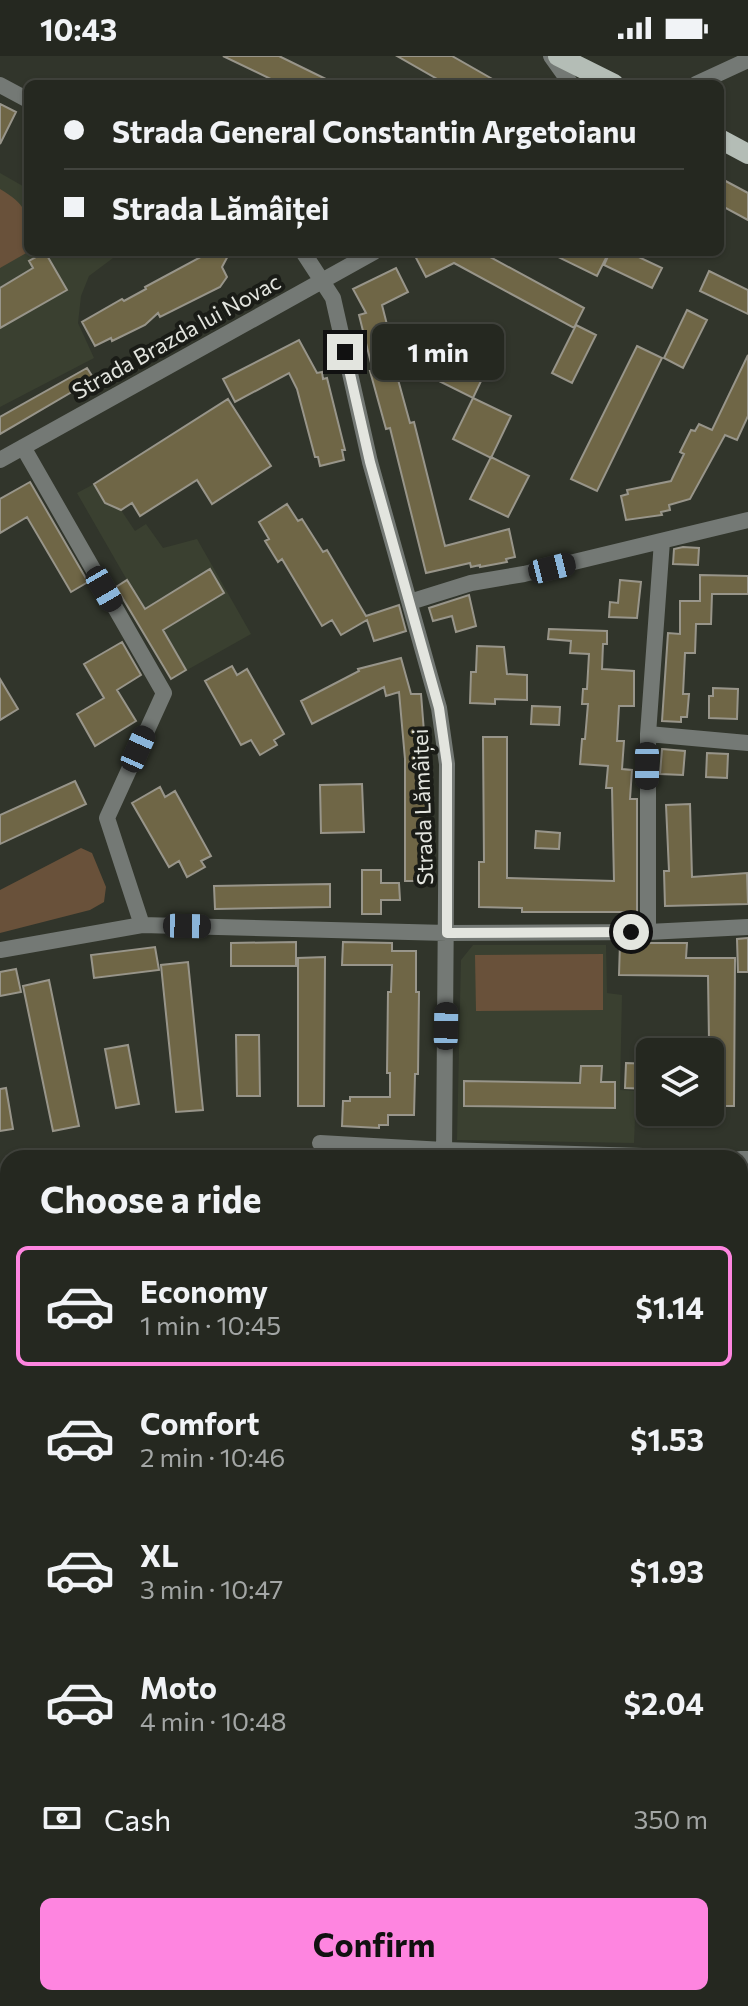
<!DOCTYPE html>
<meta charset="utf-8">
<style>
:root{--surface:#252820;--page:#2d3029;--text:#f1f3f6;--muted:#a3a6a5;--line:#42443e;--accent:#fe85e0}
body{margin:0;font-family:Commissioner,sans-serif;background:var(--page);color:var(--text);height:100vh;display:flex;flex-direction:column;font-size:30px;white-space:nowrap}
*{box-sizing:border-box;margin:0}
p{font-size:26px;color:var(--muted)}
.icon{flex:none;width:44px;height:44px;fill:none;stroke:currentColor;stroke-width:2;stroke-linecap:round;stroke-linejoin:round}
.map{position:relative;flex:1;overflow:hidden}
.panel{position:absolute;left:0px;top:1094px;width:748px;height:856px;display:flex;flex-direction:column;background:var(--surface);border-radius:24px 24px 0 0;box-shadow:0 2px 6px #0004,0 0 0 2px var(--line)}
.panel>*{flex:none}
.guide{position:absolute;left:24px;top:24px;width:700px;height:176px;border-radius:12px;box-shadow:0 2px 6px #0004,0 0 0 2px var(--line);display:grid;align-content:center;height:176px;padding:0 40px;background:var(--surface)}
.tools{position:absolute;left:636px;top:982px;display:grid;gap:16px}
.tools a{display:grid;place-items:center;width:88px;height:88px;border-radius:12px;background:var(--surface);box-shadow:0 2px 6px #0004,0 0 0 2px var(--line);font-size:40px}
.end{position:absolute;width:36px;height:36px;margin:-18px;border:10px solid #e3e5df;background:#111;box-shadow:0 0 0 4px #111}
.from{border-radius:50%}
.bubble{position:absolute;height:56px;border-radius:12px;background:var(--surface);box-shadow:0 2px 6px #0004,0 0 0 2px var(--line);font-size:26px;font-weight:700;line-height:56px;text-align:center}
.car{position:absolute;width:24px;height:48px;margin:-24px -12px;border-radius:10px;box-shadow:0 0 6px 2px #0007;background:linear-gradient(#222 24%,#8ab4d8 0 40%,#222 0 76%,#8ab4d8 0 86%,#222 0)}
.guide b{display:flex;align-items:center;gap:28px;height:76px;font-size:30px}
.guide b+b{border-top:2px solid var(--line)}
.guide i{width:20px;height:20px;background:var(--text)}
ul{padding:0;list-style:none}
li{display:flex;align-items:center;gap:24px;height:120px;margin:0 16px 12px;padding:0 24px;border:4px solid transparent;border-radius:12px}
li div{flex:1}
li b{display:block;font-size:30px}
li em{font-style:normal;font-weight:700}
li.selected{border-color:var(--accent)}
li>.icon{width:72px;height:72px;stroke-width:1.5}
h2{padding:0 40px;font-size:36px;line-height:96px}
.pay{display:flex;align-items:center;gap:20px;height:88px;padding:0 40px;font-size:30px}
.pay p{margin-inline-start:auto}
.action{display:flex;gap:16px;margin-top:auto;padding:16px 40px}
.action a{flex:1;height:92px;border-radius:12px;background:var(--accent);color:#111;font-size:32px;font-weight:700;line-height:92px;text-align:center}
.status{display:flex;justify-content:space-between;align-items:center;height:56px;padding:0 40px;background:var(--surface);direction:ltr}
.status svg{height:22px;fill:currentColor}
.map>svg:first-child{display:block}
</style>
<div class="status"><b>10:43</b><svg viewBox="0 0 49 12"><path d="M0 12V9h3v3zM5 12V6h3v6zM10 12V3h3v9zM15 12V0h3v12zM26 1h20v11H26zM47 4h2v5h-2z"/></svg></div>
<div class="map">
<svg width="748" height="1950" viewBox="0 0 748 1950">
<rect width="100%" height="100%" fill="#31352b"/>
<!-- built -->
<path fill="#3a4030" d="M 0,117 L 28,133 L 28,196 L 121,196 L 89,220 L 81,240 L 78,267 L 94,302 L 0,351 Z
M 94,428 L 105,447 L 121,454 L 135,475 L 146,468 L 163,492 L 197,483 L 251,578 L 171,623 L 116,531 L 127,524 L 77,437 Z
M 473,889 L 606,889 L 607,937 L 622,939 L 620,1034 L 636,1035 L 634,1087 L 457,1084 L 461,904 Z"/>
<!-- green -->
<path fill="#69513a" d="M 0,133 C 32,152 28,162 28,196 L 0,212 Z
M 81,792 L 92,797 L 106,831 L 104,846 L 90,854 L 0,877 L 0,834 Z
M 603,898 L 603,954 L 476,955 L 475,899 Z"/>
<!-- building -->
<path fill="#6f6646" stroke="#98958a" stroke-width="2" d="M 223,0 L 279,0 L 336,28 L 281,28 Z
M 397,0 L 452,0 L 501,28 L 446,28 Z
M 0,48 L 16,56 L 0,88 Z
M 720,122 L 748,137 L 748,164 L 720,149 Z
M 45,196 L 67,234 L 0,272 L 0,232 L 33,212 L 29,205 Z
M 210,196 L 230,196 L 222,211 L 227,221 L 220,231 L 160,261 L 158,257 L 145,269 L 112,285 L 111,282 L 95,290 L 82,266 L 122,243 L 124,245 L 146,233 L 145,231 Z
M 413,196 L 481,196 L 584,252 L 574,272 L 454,207 L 426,221 Z
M 548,196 L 599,196 L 607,200 L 597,220 Z
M 610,196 L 628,196 L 662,212 L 652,232 L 604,209 Z
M 396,212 L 408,236 L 382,249 L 397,308 L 394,309 L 410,367 L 414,366 L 445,490 L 509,473 L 515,501 L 506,503 L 507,506 L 480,511 L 480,509 L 471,511 L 470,507 L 426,517 L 390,372 L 386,373 L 370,315 L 373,315 L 359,259 L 366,257 L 353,233 Z
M 709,215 L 748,234 L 748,258 L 700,235 Z
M 687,254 L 707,264 L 683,312 L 664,302 Z
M 576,269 L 596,279 L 572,327 L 552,317 Z
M 456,282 L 493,300 L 473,342 L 435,323 Z
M 299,284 L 317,317 L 322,316 L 323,323 L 327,322 L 345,394 L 342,394 L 344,404 L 320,410 L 318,401 L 315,401 L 297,333 L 289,317 L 235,346 L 223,323 Z
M 637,290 L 662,302 L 597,435 L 571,423 Z
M 748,299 L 748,360 L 737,384 L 725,379 L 690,443 L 669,449 L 670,454 L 661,456 L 662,459 L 626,464 L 621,440 L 628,438 L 627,434 L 671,425 L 684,398 L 680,396 L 691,374 L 695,375 L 699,368 L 712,374 Z
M 87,312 L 94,323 L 0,378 L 0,361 Z
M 473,342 L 511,360 L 491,402 L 453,383 Z
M 228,343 L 271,410 L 212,448 L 197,424 L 140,460 L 132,447 L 121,454 L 105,447 L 94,428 Z
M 491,401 L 529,420 L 508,461 L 470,443 Z
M 30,426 L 88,526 L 71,536 L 27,461 L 0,477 L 0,443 Z
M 287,448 L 298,465 L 302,463 L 323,496 L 327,494 L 366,560 L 399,549 L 406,575 L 374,585 L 367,564 L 341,579 L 332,564 L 322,570 L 282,503 L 278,506 L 265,485 L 269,483 L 259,466 Z
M 683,491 L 699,492 L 698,509 L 673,508 L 674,493 Z
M 210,513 L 224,537 L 163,574 L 186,614 L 171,623 L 116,531 L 127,524 L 145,553 Z
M 700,519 L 748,520 L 748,538 L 712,538 L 711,568 L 696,568 L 695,597 L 685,597 L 683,638 L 689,638 L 687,661 L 681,661 L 681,666 L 662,665 L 668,577 L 680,578 L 680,545 L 700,545 Z
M 620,524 L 641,526 L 637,562 L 609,561 L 610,546 L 618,547 Z
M 469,539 L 476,570 L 456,576 L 452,560 L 433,565 L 429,552 Z
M 549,573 L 607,575 L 607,588 L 603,588 L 602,613 L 634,615 L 634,650 L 619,650 L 617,685 L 624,685 L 622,713 L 632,714 L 630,743 L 637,743 L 637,856 L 522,856 L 522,852 L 479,851 L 479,806 L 484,806 L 483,681 L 507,681 L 507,822 L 614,825 L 612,732 L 606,732 L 608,710 L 580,708 L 582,683 L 585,683 L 588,648 L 582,648 L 583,633 L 587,633 L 589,598 L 570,597 L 571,585 L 548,583 Z
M 122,586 L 141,619 L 117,634 L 136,665 L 95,690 L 77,658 L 104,642 L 84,608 Z
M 477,590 L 504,591 L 507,618 L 527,619 L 527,644 L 495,643 L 495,648 L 470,647 L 471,616 L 476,616 Z
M 401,602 L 411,638 L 421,638 L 426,701 L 427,825 L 405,825 L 405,703 L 399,636 L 386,640 L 384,631 L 312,668 L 301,645 L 359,615 L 358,613 Z
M 232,610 L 237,619 L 247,613 L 284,678 L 274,684 L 277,689 L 260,699 L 251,684 L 241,689 L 205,625 Z
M 0,623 L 18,653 L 0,664 Z
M 713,632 L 738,633 L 737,663 L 709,662 L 709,640 L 713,640 Z
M 532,650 L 560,651 L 559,669 L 531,668 Z
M 662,693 L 685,695 L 683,719 L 660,718 Z
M 707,697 L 728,698 L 727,722 L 706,721 Z
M 75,725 L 86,748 L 0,788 L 0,759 Z
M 362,728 L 364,776 L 321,777 L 320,729 Z
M 160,731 L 165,741 L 175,735 L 211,800 L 201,805 L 205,811 L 187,821 L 179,805 L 169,811 L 132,747 Z
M 690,748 L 692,821 L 747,817 L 748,848 L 665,850 L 664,815 L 669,815 L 666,749 Z
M 536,775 L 560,777 L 559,793 L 535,792 Z
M 362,814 L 381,814 L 381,827 L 399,827 L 400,844 L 381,844 L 381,858 L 362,858 Z
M 330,828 L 330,851 L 215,853 L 214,830 Z
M 748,882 L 748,916 L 738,916 L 737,883 Z
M 296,886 L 296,910 L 231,910 L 231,887 Z
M 343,886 L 392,887 L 392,895 L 416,895 L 416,936 L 419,936 L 418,1018 L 415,1018 L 414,1059 L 388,1059 L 388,1069 L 379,1069 L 379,1072 L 342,1070 L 343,1045 L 350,1045 L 350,1041 L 390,1041 L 390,1017 L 387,1017 L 388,936 L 391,936 L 392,909 L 342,909 Z
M 620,887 L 687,887 L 686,902 L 735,902 L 734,1050 L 710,1050 L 708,920 L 619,919 Z
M 155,891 L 159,914 L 94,922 L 91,899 Z
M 325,901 L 324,1050 L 298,1050 L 298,902 Z
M 188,906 L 203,1054 L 176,1056 L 161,909 Z
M 16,913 L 21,936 L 0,940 L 0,916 Z
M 49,924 L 79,1070 L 53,1075 L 23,930 Z
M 236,979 L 259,979 L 260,1040 L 237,1040 Z
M 128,989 L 139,1048 L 116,1052 L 105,993 Z
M 626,1007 L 650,1008 L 650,1033 L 625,1032 Z
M 581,1010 L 602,1010 L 601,1026 L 615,1026 L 615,1052 L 464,1050 L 464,1025 L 580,1027 Z
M 6,1032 L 13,1073 L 0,1075 L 0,1033 Z"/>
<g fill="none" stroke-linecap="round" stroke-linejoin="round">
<!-- minor -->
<path stroke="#747975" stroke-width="16" d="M 551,0 L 571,28
M 696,28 L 748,4
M 0,29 L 28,44
M 303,196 L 333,242 L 370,406 L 439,652 L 447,708 L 444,1102
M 23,391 L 164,637 L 107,762 L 142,869
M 0,404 L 374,196
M 410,546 L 471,527 L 524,518 L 748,464
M 648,678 L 748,687
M 648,876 L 648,678 L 662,485
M 0,894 L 142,869 L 447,877 L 648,876 L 748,871
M 320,1087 L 444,1094 L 710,1102
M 740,1103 L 748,1103
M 740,1212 L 748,1212
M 0,1253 L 8,1250
M 0,1402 L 8,1429
M 740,1512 L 748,1514
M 0,1585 L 8,1581
M 740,1594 L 748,1599
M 0,1642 L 8,1657
M 40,1942 L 42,1950
M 501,1950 L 502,1942"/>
<!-- major -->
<path stroke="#b4bdb6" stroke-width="20" d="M 558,0 L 614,28
M 720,83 L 748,98
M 740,1415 L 748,1411
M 24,1950 L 30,1942"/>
</g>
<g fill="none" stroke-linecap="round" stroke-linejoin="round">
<!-- route -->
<path stroke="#e3e5df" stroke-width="10" d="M 345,296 L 370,406 L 439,652 L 447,708 L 447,877 L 631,876"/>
</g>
<g text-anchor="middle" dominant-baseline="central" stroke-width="8" stroke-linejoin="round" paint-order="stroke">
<!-- street labels -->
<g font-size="22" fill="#e3e5df" stroke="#1a1c17">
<text transform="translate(176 280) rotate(-29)">Strada Brazda lui Novac</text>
<text transform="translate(422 751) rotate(-92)">Strada Lămâiței</text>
</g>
</g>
</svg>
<div class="tools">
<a><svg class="icon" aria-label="layers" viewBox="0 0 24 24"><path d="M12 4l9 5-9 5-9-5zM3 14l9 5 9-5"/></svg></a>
</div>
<i class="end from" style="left:631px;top:876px"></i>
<i class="end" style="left:345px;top:296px"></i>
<div class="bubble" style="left:372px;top:268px;width:132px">1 min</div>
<i class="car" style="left:552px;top:512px;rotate:76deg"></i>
<i class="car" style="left:104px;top:533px;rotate:150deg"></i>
<i class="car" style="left:138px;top:693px;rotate:24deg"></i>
<i class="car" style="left:647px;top:710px;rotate:180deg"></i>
<i class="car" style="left:187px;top:870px;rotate:91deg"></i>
<i class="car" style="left:446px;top:970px;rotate:1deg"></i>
<div class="guide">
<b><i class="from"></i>Strada General Constantin Argetoianu</b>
<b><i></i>Strada Lămâiței</b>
</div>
<section class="panel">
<h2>Choose a ride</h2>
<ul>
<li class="selected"><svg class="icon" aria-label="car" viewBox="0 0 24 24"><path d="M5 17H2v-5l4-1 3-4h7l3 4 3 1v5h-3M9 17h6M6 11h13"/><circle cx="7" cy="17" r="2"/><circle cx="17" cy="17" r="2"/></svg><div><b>Economy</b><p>1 min · 10:45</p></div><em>$1.14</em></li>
<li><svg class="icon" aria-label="car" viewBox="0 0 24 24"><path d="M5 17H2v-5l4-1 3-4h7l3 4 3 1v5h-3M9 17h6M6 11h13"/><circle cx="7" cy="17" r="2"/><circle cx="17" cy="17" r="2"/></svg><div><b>Comfort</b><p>2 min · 10:46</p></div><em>$1.53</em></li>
<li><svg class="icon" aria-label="car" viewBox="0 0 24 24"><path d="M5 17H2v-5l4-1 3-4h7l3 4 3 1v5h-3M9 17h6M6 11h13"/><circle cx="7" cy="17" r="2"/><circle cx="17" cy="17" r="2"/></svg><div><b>XL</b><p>3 min · 10:47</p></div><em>$1.93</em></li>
<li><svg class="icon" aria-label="car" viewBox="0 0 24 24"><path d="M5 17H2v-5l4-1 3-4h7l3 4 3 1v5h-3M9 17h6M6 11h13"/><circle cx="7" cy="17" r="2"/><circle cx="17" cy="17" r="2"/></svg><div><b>Moto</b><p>4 min · 10:48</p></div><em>$2.04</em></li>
</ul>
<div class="pay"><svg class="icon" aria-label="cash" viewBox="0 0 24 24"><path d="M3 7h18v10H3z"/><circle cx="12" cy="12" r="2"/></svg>Cash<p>350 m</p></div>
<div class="action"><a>Confirm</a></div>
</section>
</div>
